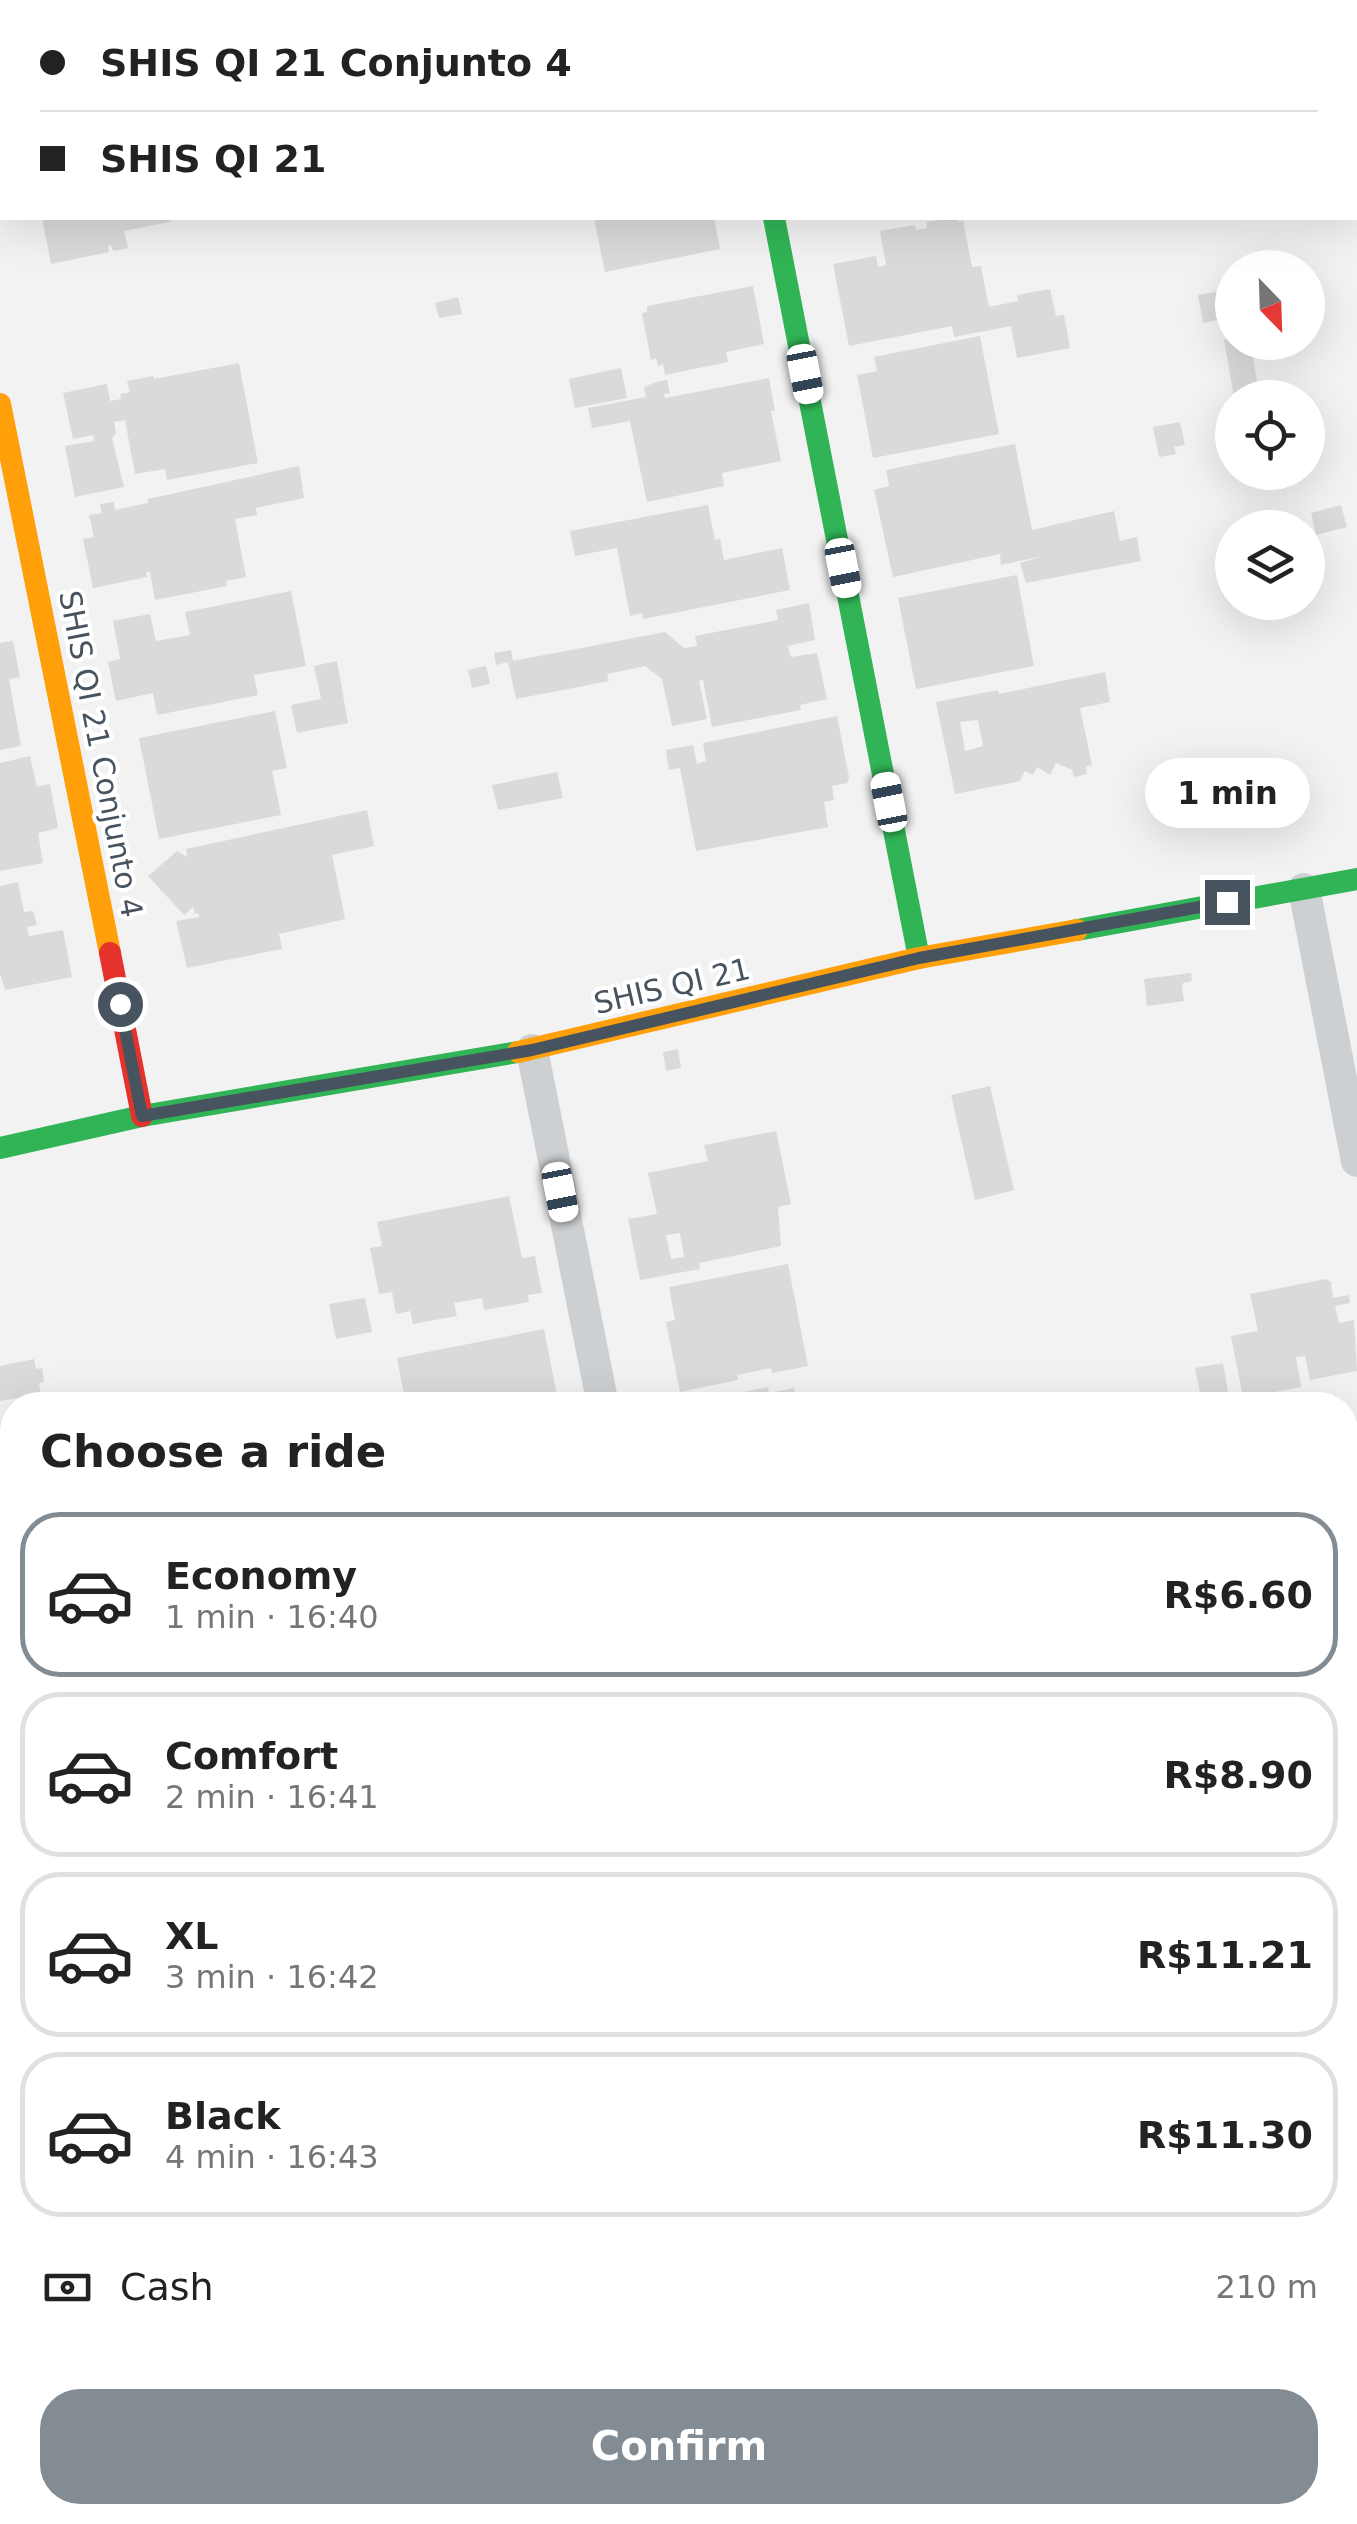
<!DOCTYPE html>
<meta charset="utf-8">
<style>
:root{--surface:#fff;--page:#f2f2f2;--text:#222;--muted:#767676;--line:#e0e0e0;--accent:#838b93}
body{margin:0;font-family:"DejaVu Sans",sans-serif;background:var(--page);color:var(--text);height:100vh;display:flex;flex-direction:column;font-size:38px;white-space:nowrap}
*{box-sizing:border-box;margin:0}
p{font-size:32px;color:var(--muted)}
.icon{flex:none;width:55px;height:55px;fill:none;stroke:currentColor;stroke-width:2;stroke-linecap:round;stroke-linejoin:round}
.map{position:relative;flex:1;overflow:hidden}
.drawer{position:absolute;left:0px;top:1392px;width:1358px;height:1132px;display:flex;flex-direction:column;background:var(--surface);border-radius:40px 40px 0 0;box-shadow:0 10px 40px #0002}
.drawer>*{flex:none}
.hud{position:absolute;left:0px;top:0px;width:1358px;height:220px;box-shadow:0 10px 40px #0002;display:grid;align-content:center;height:220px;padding:0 40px;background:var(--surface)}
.needle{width:65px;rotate:157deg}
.buttons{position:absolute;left:1215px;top:250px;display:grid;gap:20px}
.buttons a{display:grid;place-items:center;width:110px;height:110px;border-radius:50%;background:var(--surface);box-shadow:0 10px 40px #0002;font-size:50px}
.end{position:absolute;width:45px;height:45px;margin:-22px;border:12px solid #475460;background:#fff;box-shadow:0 0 0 5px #fff}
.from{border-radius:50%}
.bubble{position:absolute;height:70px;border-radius:35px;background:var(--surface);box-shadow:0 10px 40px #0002;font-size:32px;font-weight:700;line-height:70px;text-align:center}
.car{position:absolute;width:30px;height:60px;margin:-30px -15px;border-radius:12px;box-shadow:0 0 8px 2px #0007;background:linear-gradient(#fff 24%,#345 0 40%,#fff 0 76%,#345 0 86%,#fff 0)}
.hud b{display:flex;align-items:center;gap:35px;height:95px;font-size:38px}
.hud b+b{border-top:2px solid var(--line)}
.hud i{width:25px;height:25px;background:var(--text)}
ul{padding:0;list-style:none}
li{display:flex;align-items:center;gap:30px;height:165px;margin:0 20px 15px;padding:0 20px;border:5px solid var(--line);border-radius:40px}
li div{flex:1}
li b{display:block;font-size:38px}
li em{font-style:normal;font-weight:700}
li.selected{border-color:var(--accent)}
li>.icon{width:90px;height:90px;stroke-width:1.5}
h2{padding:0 40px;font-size:45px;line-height:120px}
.pay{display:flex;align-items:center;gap:25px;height:110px;padding:0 40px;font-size:38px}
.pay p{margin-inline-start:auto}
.cta{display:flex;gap:20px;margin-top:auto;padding:20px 40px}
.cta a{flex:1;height:115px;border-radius:40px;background:var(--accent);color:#fff;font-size:40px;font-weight:700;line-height:115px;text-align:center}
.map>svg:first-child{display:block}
</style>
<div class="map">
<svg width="1357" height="2524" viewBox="0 0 1357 2524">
<rect width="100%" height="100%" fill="#f2f2f2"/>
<!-- building -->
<path fill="#d9dadc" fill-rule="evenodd" d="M 42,218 L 169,218 L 170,222 L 124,231 L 128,248 L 113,251 L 111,245 L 108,246 L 109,252 L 51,264 Z
M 594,218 L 714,218 L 720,249 L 605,272 Z
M 957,218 L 959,222 L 963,220 L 972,267 L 981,266 L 989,307 L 1018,301 L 1017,295 L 1050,289 L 1056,316 L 1064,315 L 1070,348 L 1017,358 L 1011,326 L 954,337 L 952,326 L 849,346 L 833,264 L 876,256 L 878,267 L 886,265 L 880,231 L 915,225 L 916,230 L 927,228 L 926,222 Z
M 753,286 L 764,344 L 726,352 L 728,362 L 665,375 L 663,364 L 658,366 L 656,358 L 651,360 L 642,313 L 647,312 L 647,306 Z
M 1232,289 L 1232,317 L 1203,323 L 1198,295 Z
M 458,297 L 462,314 L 439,318 L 435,303 Z
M 980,336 L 999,434 L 873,458 L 857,375 L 877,371 L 874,357 Z
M 1232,338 L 1232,342 L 1250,342 L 1259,392 L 1234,397 L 1224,340 Z
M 239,363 L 258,463 L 167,480 L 165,469 L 135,474 L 125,420 L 114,422 L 116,434 L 112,438 L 124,487 L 75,497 L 65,446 L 94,441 L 93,435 L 73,439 L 63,393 L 107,384 L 110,401 L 121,399 L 120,394 L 130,392 L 127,381 L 153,376 L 154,379 Z
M 621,368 L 627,398 L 575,408 L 569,379 Z
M 769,378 L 775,411 L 771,411 L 781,461 L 722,473 L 724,486 L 647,502 L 630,421 L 592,428 L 588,408 L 646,397 L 644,387 L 656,382 L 667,380 L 670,393 L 664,394 L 665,398 Z
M 1180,422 L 1185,445 L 1174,447 L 1176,454 L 1159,457 L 1153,427 Z
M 1015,444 L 1032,530 L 1114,511 L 1120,541 L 1137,537 L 1141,561 L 1026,583 L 1020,563 L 1043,556 L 1001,565 L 1000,554 L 893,577 L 874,490 L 889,486 L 886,470 Z
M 299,466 L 304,498 L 256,508 L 257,515 L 235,519 L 246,577 L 226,581 L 227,586 L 155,600 L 150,572 L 146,572 L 147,577 L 93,588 L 83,539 L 94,537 L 89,515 L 102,513 L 100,504 L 114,502 L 115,510 L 148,503 L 148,499 Z
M 708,505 L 715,540 L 720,539 L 724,560 L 782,548 L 790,590 L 643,619 L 642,613 L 630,616 L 617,548 L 575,556 L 570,531 Z
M 1341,505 L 1347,527 L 1316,535 L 1311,513 Z
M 1017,575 L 1034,666 L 916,689 L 898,598 Z
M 291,591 L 306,666 L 254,675 L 258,695 L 157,715 L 153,693 L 116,701 L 108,662 L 120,659 L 113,621 L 150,614 L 156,641 L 190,635 L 185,612 Z
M 809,603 L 815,640 L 788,646 L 791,657 L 817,653 L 827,699 L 800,705 L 801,710 L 712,727 L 703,680 L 699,681 L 707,719 L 672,726 L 662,679 L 645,666 L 607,674 L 609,681 L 516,699 L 508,662 L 496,665 L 494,653 L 511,650 L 513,661 L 665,632 L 684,648 L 697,646 L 695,636 L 778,620 L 776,610 Z
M 13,641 L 20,677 L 9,679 L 21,746 L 0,750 L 0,643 Z
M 337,661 L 348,723 L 297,733 L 291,705 L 321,699 L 314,666 Z
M 486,666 L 490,684 L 472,688 L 468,670 Z
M 1105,672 L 1110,702 L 1080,708 L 1092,765 L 1086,766 L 1087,774 L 1074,777 L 1072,770 L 1056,763 L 1050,775 L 1037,767 L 1033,775 L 1025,771 L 1020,781 L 955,794 L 936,702 L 998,690 L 999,694 ZM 978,720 L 983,746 L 965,751 L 960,722 Z
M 275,711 L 287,768 L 272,771 L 281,815 L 159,839 L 139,738 Z
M 837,716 L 849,777 L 847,783 L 832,786 L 834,800 L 824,802 L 828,827 L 696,851 L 680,768 L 669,770 L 666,750 L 693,745 L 697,764 L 706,761 L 703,743 Z
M 30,756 L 37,787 L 50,784 L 58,828 L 38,833 L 43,863 L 0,871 L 0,763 Z
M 557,772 L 563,798 L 498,810 L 492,785 Z
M 367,810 L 374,846 L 332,855 L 345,919 L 279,934 L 282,949 L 187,968 L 176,921 L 199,917 L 198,913 L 195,914 L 193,907 L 184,915 L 148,876 L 177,851 L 187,857 L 186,849 Z
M 18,882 L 24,912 L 33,911 L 37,925 L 27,927 L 29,936 L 63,930 L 72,977 L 5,990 L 0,974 L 0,886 Z
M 1191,973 L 1192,981 L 1183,983 L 1182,988 L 1184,1001 L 1147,1006 L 1144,979 Z
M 678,1049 L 681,1068 L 666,1071 L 663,1052 Z
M 990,1086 L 1014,1190 L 975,1200 L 951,1095 Z
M 776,1131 L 791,1204 L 778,1207 L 781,1246 L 699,1263 L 700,1269 L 640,1280 L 628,1219 L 657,1214 L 648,1173 L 708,1161 L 704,1145 ZM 680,1233 L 684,1257 L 671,1259 L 666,1235 Z
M 509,1196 L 522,1258 L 535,1256 L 542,1293 L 528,1295 L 529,1302 L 484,1310 L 482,1298 L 454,1303 L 457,1316 L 413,1324 L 410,1311 L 396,1314 L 392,1292 L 379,1294 L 370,1248 L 382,1246 L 377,1222 Z
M 788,1264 L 808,1366 L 772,1373 L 771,1368 L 737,1375 L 738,1380 L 680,1392 L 666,1322 L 675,1320 L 669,1287 Z
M 1326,1279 L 1331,1282 L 1333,1298 L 1349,1295 L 1350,1303 L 1335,1306 L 1339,1323 L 1354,1320 L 1357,1371 L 1310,1380 L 1305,1356 L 1296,1357 L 1301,1387 L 1243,1398 L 1231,1336 L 1258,1331 L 1250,1294 Z
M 365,1298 L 372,1332 L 336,1339 L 329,1304 Z
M 544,1329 L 559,1405 L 406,1405 L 397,1358 Z
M 34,1359 L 36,1369 L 42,1368 L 44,1382 L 39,1383 L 41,1394 L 0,1401 L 0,1366 Z
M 1223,1363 L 1229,1398 L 1202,1403 L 1195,1368 Z
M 768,1387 L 769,1393 L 794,1388 L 797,1405 L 681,1405 Z
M 1336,1395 L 1338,1405 L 1293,1405 L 1293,1403 Z
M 1357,1435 L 1357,1482 L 1345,1485 L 1345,1437 Z
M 0,1446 L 12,1490 L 12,1511 L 0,1514 Z
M 1357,1510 L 1357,1612 L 1345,1614 L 1345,1512 Z
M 12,1534 L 12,1637 L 0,1640 L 0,1537 Z
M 1357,1631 L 1357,1730 L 1345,1733 L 1345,1633 Z
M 12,1655 L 12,1749 L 0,1752 L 0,1658 Z
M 1357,1751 L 1357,1835 L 1352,1836 L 1355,1847 L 1345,1849 L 1345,1757 Z
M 12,1787 L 12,1875 L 0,1878 L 0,1789 Z
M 1357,1865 L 1357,1973 L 1345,1976 L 1345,1868 Z
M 12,1893 L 12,1995 L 5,1997 L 5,1993 L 0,1994 L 0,1896 Z
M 1357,1998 L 1357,2102 L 1345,2104 L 1345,2001 Z
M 12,2029 L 12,2085 L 11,2085 L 0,2032 Z
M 12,2273 L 12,2352 L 5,2354 L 0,2331 L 0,2275 Z
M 1345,2463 L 1349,2477 L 1357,2476 L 1357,2524 L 1314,2524 L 1312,2512 L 1345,2512 Z
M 834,2512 L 854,2512 L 856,2522 L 906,2512 L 935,2512 L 937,2524 L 836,2524 Z
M 1114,2512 L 1175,2512 L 1177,2524 L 1116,2524 Z"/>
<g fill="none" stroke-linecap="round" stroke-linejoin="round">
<!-- path -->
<path stroke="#bac8c3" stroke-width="6" stroke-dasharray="8 5" stroke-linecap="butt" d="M 0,2394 L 12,2464
M 21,2512 L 23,2524"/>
<!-- street -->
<path stroke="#cdd0d3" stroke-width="32" d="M 732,0 L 732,2
M 1304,889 L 1357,1161
M 532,1050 L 603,1405"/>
<!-- fast -->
<path stroke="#30b455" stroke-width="22" d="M 774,218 L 919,958
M 1077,930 L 1357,879
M 0,1148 L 142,1116 L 518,1052"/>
<!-- slow -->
<path stroke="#ff9f0a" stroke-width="22" d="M 0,404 L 110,953
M 518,1052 L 919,958 L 1077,930"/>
<!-- jam -->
<path stroke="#e5322d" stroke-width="22" d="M 110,953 L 142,1116"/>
</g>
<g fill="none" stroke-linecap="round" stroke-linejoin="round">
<!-- route -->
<path stroke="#475460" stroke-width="12" d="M 120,1004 L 142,1116 L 532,1050 L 919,958 L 1227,902"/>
</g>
<g text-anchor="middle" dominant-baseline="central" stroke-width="8" stroke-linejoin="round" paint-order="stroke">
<!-- street labels -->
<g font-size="30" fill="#475460" stroke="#fff">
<text transform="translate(101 754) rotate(79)">SHIS QI 21 Conjunto 4</text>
<text transform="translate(672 986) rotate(-13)">SHIS QI 21</text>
</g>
</g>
</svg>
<div class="buttons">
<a><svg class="needle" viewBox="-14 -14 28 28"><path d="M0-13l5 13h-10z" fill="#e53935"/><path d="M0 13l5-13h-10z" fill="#767676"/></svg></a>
<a><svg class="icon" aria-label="locate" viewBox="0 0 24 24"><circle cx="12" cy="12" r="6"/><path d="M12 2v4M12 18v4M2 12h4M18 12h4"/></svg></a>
<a><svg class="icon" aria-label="layers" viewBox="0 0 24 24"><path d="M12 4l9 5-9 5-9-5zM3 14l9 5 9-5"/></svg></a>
</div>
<i class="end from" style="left:120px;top:1004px"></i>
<i class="end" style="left:1227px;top:902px"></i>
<div class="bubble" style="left:1145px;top:758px;width:165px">1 min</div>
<i class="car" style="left:805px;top:374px;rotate:169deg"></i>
<i class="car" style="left:843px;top:568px;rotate:169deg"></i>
<i class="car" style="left:889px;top:802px;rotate:349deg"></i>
<i class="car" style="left:560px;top:1192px;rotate:169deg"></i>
<div class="hud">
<b><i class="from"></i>SHIS QI 21 Conjunto 4</b>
<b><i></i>SHIS QI 21</b>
</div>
<section class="drawer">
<h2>Choose a ride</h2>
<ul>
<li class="selected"><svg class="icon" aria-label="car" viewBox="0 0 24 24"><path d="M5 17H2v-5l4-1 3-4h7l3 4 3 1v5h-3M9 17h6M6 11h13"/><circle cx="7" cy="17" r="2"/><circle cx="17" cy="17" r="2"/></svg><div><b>Economy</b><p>1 min · 16:40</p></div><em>R$6.60</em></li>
<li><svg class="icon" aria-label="car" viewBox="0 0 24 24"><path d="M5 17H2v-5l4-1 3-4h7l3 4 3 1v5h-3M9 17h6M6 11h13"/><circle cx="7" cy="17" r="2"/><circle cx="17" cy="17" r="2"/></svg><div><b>Comfort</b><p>2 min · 16:41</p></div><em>R$8.90</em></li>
<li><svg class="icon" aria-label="car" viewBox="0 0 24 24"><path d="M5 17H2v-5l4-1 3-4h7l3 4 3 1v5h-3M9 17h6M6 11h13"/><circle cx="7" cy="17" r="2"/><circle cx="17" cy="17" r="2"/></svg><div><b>XL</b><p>3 min · 16:42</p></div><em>R$11.21</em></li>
<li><svg class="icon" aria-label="car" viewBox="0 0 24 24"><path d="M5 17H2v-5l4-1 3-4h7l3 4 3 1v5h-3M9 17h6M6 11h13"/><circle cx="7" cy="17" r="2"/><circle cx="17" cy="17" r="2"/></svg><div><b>Black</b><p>4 min · 16:43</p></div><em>R$11.30</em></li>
</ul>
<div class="pay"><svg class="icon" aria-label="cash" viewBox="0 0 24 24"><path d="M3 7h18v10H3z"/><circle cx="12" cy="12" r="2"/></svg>Cash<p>210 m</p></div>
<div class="cta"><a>Confirm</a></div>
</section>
</div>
